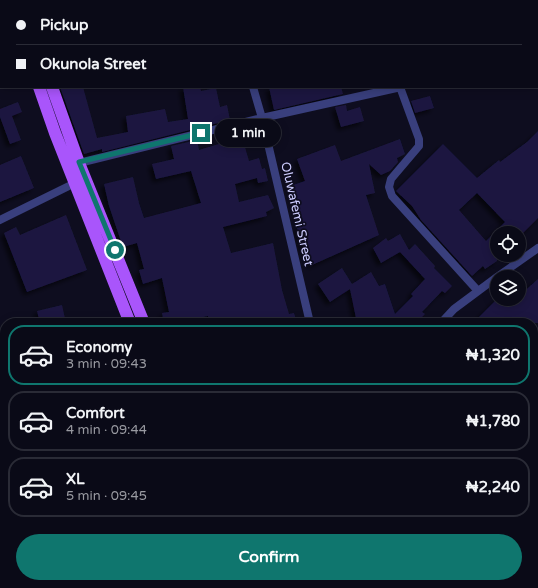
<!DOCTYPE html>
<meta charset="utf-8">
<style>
:root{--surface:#0a0a17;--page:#131320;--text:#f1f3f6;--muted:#999aa1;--line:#2a2b36;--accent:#0f766e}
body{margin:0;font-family:"Varela Round",sans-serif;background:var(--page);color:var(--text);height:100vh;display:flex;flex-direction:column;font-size:15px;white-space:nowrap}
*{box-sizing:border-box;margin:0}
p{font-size:13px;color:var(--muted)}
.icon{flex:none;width:22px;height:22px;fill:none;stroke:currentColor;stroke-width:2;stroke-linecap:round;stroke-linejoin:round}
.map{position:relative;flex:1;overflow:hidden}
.panel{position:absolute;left:0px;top:318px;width:538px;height:270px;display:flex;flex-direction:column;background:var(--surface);border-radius:16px 16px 0 0;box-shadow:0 2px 10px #0003,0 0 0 1px var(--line)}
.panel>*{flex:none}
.banner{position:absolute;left:0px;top:0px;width:538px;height:88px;box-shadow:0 2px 10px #0003,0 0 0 1px var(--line);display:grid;align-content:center;height:88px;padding:0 16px;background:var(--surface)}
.buttons{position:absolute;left:490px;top:226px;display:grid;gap:8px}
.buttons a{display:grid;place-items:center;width:36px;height:36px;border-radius:50%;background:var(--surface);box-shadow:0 2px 10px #0003,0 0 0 1px var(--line);font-size:20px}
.end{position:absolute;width:18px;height:18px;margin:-9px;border:5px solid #0f766e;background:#fff;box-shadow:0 0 0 2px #fff}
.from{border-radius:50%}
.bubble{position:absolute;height:28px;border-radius:14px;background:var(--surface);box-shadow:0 2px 10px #0003,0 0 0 1px var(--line);font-size:13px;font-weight:700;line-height:28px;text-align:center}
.banner b{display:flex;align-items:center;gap:14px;height:38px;font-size:15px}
.banner b+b{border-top:1px solid var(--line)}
.banner i{width:10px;height:10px;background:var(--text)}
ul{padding:7px 0 0;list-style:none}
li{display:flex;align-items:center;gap:12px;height:60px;margin:0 8px 6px;padding:0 8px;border:2px solid var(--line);border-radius:16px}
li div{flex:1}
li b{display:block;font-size:15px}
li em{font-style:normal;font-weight:700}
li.selected{border-color:var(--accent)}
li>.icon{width:36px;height:36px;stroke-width:1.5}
.cta{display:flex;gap:8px;margin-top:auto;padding:8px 16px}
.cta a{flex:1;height:46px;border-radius:24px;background:var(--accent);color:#fff;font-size:16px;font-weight:700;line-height:46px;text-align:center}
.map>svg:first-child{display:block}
</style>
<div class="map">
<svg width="538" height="588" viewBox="0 0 538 588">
<defs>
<filter id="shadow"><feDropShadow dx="-3.5" dy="3.5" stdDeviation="2" flood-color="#0009"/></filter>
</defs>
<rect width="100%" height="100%" fill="#0e0d1f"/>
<!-- building -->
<path fill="#1c1940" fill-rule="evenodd" filter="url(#shadow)" d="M 60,87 L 83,87 L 97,138 L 128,132 L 126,116 L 165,109 L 168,122 L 188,119 L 183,87 L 200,87 L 201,91 L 216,88 L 220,107 L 227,105 L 230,120 L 102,152 L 102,149 L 84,154 Z
M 269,87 L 341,87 L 343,94 L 274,110 Z
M 430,96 L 434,108 L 415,113 L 411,101 Z
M 18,102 L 22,112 L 12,116 L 21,140 L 10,144 L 0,117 L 0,109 Z
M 346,105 L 347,111 L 360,107 L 364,121 L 341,127 L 335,107 Z
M 538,131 L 538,218 L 523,233 L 497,233 L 497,261 L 485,269 L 483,266 L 472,276 L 421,220 L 412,206 L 396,191 L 443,144 L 477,178 L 499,160 L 500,162 L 527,142 ZM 477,193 L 505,222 L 486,241 L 459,210 Z
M 242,137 L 249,161 L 259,158 L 262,169 L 265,168 L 268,181 L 258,183 L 257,178 L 235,184 L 239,202 L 268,195 L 274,208 L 266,212 L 267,216 L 223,227 L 231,253 L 273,243 L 282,290 L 289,314 L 294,313 L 297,323 L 209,323 L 208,316 L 175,323 L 164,323 L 162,313 L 169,312 L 162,278 L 143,284 L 139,270 L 144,269 L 137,243 L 123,247 L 109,206 L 104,184 L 133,177 L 139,203 L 144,218 L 201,203 L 191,171 L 156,179 L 152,164 L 174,159 L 171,146 L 197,140 L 199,150 Z
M 400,139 L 405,154 L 397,158 L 398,162 L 390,171 L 381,175 L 369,164 L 375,193 L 366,195 L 379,235 L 312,265 L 303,246 L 297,228 L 303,226 L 290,186 L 305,181 L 297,159 L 335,145 L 341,161 Z
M 21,156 L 34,188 L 0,202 L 0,165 Z
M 66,215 L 87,270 L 27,292 L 4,233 L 16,227 L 20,235 Z
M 400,234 L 409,250 L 415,244 L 435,266 L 434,268 L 452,286 L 445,293 L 442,291 L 422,312 L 425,314 L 416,323 L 357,323 L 350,289 L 330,302 L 318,284 L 342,268 L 352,284 L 371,272 L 379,286 L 385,284 L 395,314 L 413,296 L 411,294 L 425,279 L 400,252 L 381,263 L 373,248 L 386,238 L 388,241 Z
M 538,279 L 538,323 L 473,323 L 497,299 L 519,299 L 519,296 Z
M 62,305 L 66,323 L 40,323 L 37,311 Z"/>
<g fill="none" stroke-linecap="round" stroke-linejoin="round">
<!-- street -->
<path stroke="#393f7d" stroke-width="8" d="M 228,0 L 228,1
M 380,0 L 381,1
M 537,50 L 538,49
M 253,87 L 262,118 L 310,323
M 400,87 L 419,139 L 419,146 L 391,179 L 389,187 L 392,196 L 478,291
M 79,163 L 262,118 L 401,87
M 0,220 L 75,183
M 497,277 L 538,248
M 441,323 L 454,309 L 497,277
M 533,437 L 538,432
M 0,489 L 5,506
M 33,583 L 35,588
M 392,583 L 394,588"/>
<!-- primary -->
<path stroke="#a955fb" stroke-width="12" d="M 16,0 L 16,1
M 29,0 L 29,1
M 39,87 L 55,133 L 130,323
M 52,87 L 79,163 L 144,323
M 194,583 L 195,588
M 204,583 L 205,588"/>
</g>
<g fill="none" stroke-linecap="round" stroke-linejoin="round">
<!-- route -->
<path stroke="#0f766e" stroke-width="5" d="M 115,250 L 79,162 L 201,133"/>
</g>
<g text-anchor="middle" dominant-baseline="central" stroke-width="3.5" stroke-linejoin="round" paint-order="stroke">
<!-- street labels -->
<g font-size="13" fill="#ccccfe" stroke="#0e0d1f">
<text transform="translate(297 214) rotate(77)">Oluwafemi Street</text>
</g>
</g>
</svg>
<div class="buttons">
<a><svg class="icon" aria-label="locate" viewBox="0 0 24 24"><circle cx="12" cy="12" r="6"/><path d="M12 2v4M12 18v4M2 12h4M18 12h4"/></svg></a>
<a><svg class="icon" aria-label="layers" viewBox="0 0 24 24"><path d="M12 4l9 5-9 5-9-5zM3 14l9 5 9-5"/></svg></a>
</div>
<i class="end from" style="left:115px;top:250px"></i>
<i class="end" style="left:201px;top:133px"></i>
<div class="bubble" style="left:215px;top:119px;width:66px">1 min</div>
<div class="banner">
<b><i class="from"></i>Pickup</b>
<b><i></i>Okunola Street</b>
</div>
<section class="panel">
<ul>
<li class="selected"><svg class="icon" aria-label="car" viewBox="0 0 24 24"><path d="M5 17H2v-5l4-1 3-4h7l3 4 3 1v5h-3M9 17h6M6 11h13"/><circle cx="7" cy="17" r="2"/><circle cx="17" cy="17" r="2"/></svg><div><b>Economy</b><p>3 min · 09:43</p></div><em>₦1,320</em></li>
<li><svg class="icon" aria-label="car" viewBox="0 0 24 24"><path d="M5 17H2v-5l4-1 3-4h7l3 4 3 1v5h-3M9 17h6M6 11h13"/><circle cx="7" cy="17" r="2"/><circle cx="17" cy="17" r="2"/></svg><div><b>Comfort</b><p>4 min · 09:44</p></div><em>₦1,780</em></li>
<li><svg class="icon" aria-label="car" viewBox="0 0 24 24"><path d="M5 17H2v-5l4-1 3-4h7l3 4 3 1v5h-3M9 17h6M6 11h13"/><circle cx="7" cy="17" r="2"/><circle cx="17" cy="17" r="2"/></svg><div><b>XL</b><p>5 min · 09:45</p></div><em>₦2,240</em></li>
</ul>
<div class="cta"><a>Confirm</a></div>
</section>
</div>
